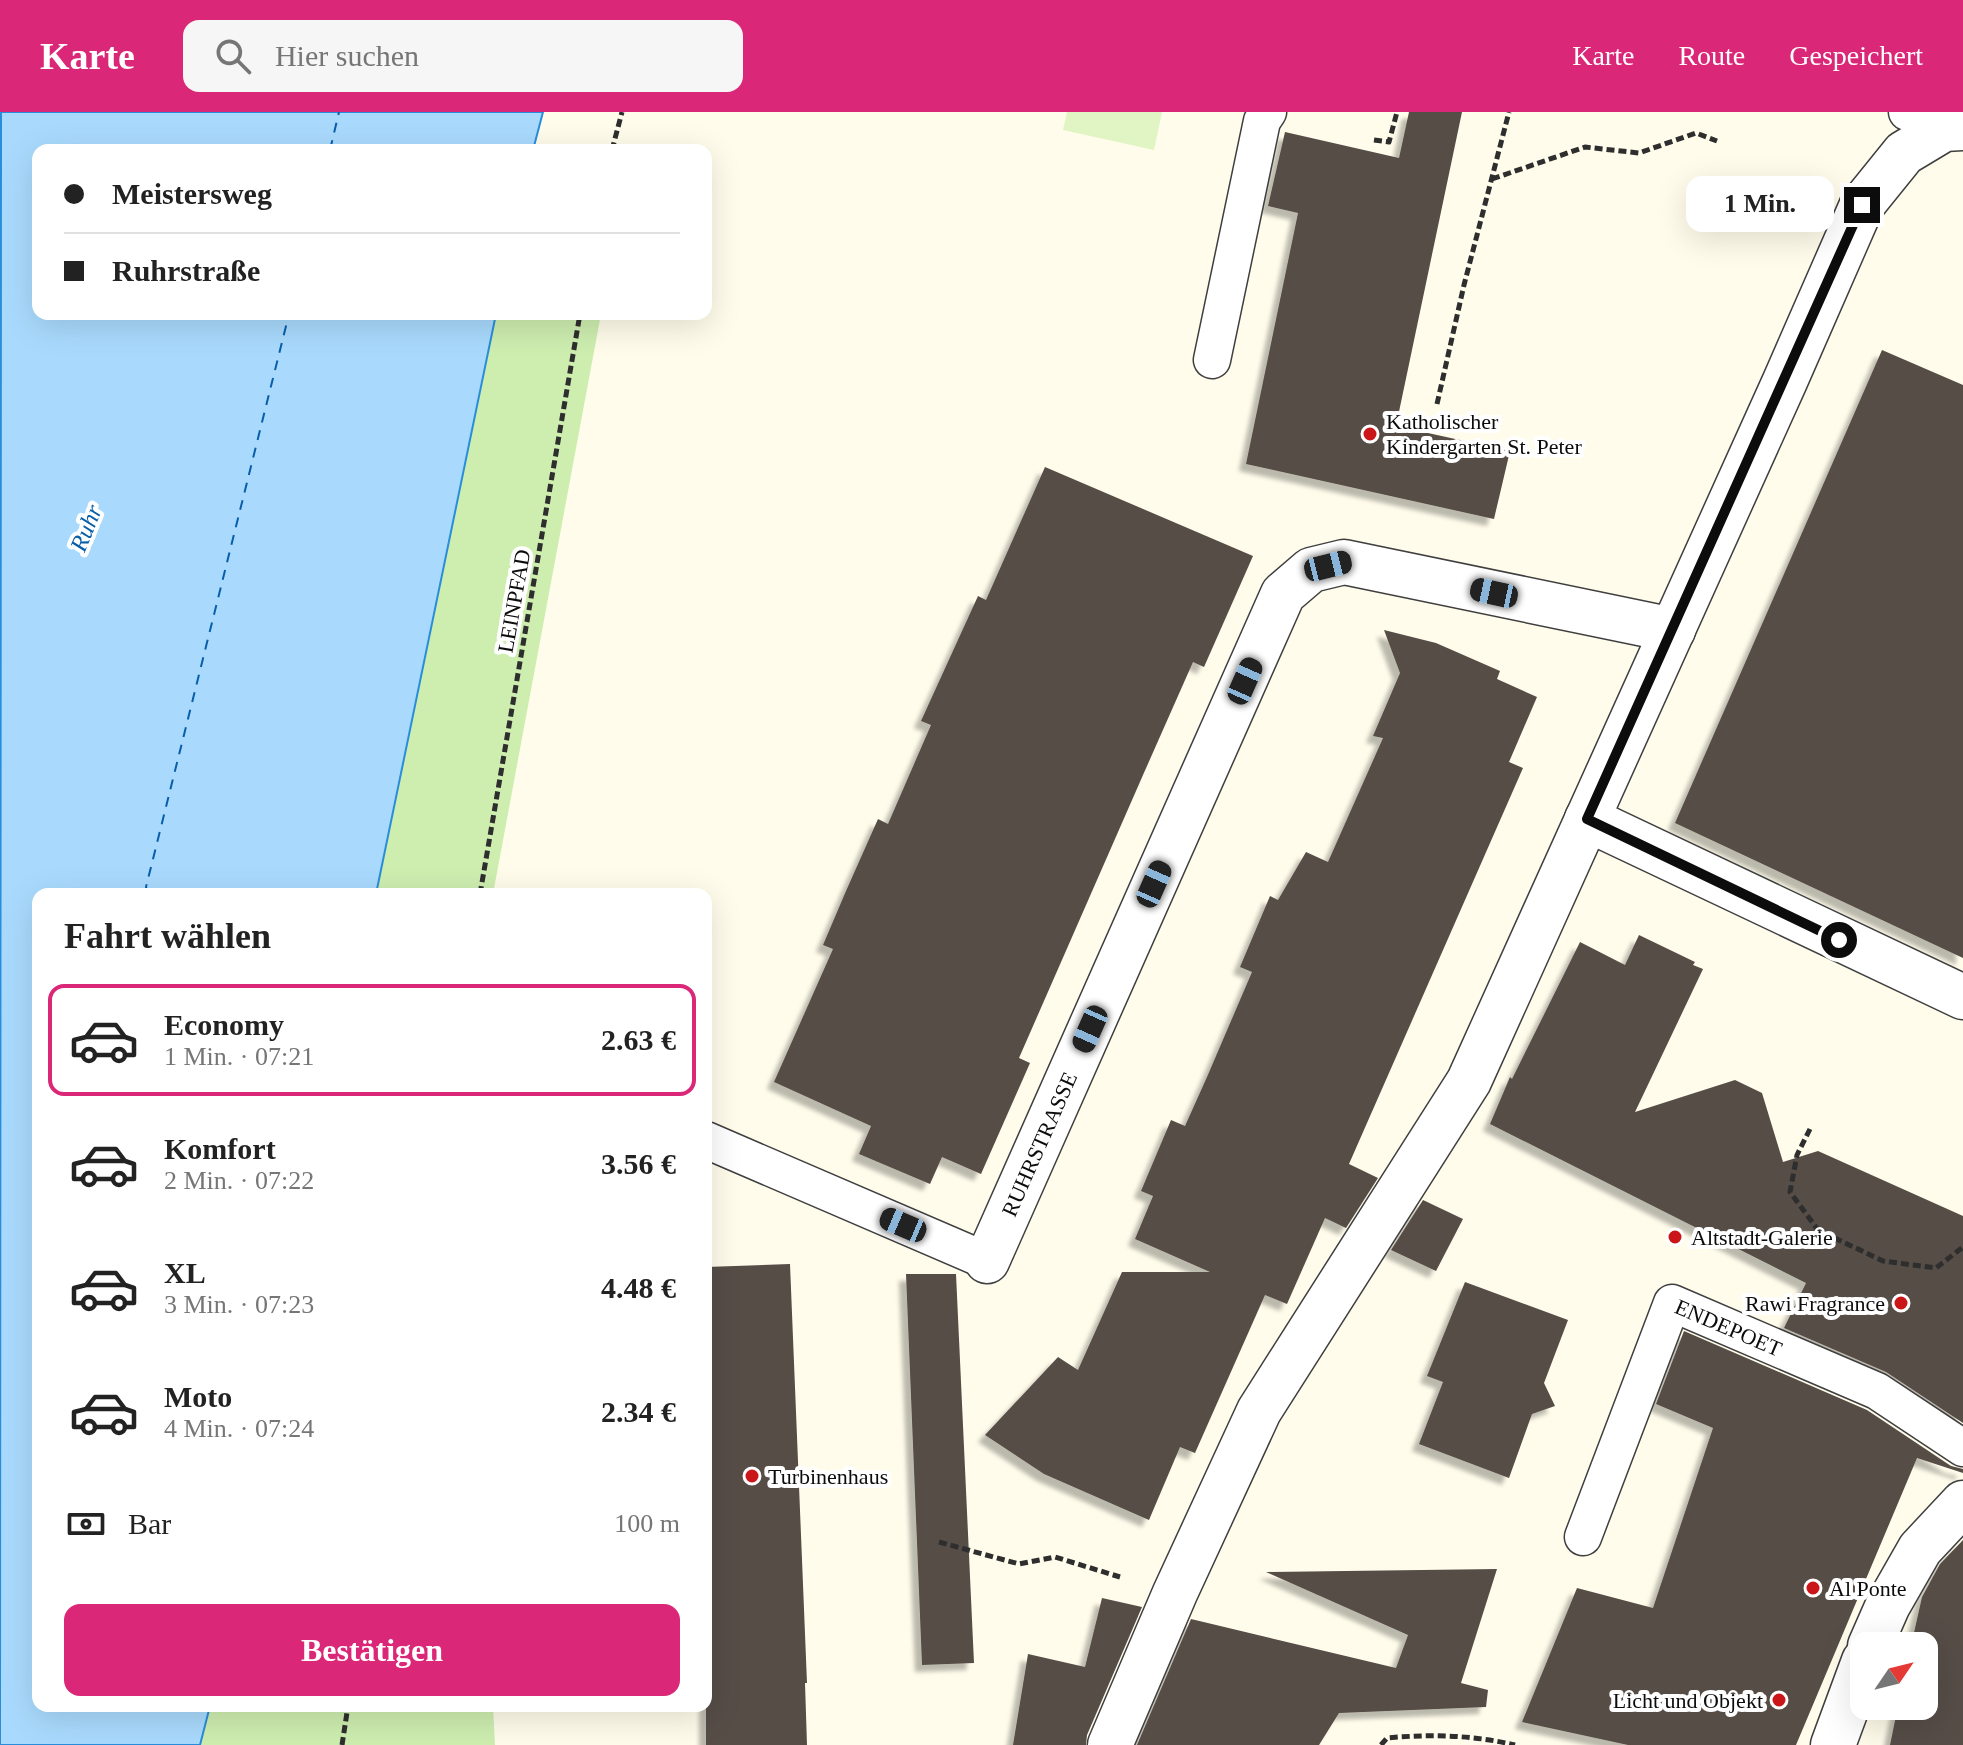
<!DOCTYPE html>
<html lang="de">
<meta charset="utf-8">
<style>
:root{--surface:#fff;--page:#f6f6f6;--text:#222;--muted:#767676;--line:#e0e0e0;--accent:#db2777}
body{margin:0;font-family:Georgia,serif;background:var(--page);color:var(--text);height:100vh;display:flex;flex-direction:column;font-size:30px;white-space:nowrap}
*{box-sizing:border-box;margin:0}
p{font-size:26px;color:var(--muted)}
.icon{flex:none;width:44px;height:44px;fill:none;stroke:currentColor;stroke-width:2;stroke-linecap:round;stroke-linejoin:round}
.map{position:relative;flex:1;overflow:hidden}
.drawer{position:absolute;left:32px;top:776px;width:680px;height:824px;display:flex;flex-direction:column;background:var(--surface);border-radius:16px;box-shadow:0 8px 32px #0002}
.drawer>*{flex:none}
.banner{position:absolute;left:32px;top:32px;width:680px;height:176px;border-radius:16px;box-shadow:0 8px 32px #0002;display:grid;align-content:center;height:176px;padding:0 32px;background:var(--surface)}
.needle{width:52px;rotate:55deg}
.buttons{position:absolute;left:1850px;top:1520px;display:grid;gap:16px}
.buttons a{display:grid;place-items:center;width:88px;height:88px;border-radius:16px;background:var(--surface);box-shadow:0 8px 32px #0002;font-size:40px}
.end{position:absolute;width:36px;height:36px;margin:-18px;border:10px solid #0c0c0c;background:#fff;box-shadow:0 0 0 4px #fff}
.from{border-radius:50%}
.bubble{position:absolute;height:56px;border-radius:16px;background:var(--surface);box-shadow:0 8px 32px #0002;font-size:26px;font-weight:700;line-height:56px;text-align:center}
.car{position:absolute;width:24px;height:48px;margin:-24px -12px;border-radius:10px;box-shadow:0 0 6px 2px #0007;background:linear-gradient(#222 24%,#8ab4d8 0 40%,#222 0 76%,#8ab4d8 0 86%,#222 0)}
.banner b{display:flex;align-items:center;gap:28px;height:76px;font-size:30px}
.banner b+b{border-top:2px solid var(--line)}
.banner i{width:20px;height:20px;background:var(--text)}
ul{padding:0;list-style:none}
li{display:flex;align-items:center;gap:24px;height:112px;margin:0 16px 12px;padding:0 16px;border:4px solid transparent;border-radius:16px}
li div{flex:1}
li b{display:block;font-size:30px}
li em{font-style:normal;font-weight:700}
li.active{border-color:var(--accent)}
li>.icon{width:72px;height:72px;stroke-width:1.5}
h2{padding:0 32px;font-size:36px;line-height:96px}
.pay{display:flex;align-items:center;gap:20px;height:88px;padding:0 32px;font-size:30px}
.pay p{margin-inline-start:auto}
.button{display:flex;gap:16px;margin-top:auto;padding:16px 32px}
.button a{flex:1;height:92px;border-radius:16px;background:var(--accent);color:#fff;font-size:32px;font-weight:700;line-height:92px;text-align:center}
header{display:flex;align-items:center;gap:48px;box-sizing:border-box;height:112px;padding:0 40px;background:var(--accent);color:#fff}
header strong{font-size:38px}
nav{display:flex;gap:44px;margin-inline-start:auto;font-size:28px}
.search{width:560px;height:72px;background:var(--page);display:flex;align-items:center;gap:20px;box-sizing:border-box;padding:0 28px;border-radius:16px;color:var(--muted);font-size:30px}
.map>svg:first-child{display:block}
</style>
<header>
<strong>Karte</strong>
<div class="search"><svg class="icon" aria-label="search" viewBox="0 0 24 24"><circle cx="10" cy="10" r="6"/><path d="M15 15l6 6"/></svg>Hier suchen</div>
<nav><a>Karte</a><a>Route</a><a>Gespeichert</a></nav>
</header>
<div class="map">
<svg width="1963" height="1633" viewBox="0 0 1963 1633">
<defs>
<filter id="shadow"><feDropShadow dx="-7" dy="7" stdDeviation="2" flood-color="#0004"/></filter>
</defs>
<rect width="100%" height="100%" fill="#fffceb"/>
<!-- green -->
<path fill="#ceeeb0" d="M 496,202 L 601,202 L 493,782 L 376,782 Z
M 210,1594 L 493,1594 L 495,1633 L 200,1633 Z"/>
<!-- pitch -->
<path fill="#e1f4c3" d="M 1067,0 L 1162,0 L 1154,38 L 1063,18 Z"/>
<!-- water -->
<path fill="#a9dafd" stroke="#298ddb" stroke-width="2" d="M 1,0 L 543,0 L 533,38 L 38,38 L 38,202 L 496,202 L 376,782 L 38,782 L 38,1594 L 210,1594 L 200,1633 L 0,1633 Z"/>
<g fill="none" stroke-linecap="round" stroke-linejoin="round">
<!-- ferry -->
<path stroke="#095eaa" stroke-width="2" stroke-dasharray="10 8" stroke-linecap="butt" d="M 330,38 L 339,0
M 148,782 L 146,775 L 289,202"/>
</g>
<!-- building -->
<path fill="#564d47" filter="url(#shadow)" d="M 1409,0 L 1462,0 L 1396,314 L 1510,339 L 1494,407 L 1246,352 L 1298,101 L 1268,94 L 1285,20 L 1399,46 Z
M 1882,238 L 1963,273 L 1963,846 L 1675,711 Z
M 1045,355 L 1253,444 L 1204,555 L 1193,550 L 1143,663 L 1019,946 L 1030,951 L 981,1062 L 942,1045 L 930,1072 L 859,1042 L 871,1014 L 774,970 L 833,837 L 823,833 L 846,779 L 878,707 L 888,712 L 931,613 L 921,609 L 978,484 L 986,488 Z
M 1384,518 L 1436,531 L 1500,559 L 1497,567 L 1537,585 L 1509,650 L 1523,656 L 1349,1052 L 1378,1066 L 1346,1116 L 1325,1106 L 1287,1192 L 1265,1183 L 1195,1341 L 1180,1335 L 1149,1408 L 1044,1362 L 985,1323 L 1058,1245 L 1078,1258 L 1122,1160 L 1210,1160 L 1135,1127 L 1153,1084 L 1141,1079 L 1171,1008 L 1185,1014 L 1207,965 L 1252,860 L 1240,855 L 1270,784 L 1278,788 L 1306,740 L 1328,750 L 1383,626 L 1373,624 L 1400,561 Z
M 1639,823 L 1695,850 L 1693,853 L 1703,857 L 1635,1000 L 1735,968 L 1762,981 L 1783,1050 L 1818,1039 L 1963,1104 L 1963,1311 L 1886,1260 L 1784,1216 L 1806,1171 L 1490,1012 L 1510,965 L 1512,967 L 1580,830 L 1625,853 Z
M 1423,1088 L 1463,1107 L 1436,1159 L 1391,1138 Z
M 790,1152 L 807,1571 L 805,1571 L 807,1633 L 706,1633 L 706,1155 Z
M 906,1162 L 956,1162 L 974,1551 L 922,1553 Z
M 1465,1170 L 1568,1208 L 1544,1271 L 1555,1294 L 1532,1302 L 1509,1366 L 1419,1332 L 1443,1270 L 1427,1264 Z
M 1684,1219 L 1867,1298 L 1951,1354 L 1963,1357 L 1963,1361 L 1917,1346 L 1796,1633 L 1628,1633 L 1522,1610 L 1577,1476 L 1653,1496 L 1713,1316 L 1656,1292 Z
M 1963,1428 L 1963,1633 L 1890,1633 L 1898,1594 L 1924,1594 L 1924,1534 L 1911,1534 L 1922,1485 L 1940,1452 Z
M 1497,1457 L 1461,1571 L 1488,1578 L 1486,1595 L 1339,1601 L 1319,1633 L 1137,1633 L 1191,1507 L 1396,1556 L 1408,1523 L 1266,1460 Z
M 1102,1486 L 1142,1495 L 1087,1623 L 1086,1633 L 1013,1633 L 1028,1542 L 1085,1555 Z"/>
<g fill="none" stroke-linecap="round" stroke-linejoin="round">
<!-- lane casing -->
<g stroke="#3f3f3f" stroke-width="39">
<g id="lane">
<path d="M 1907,0 L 1944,17"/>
<path d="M 1212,248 L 1262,9 L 1268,0"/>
<path d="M 706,1028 L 987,1149"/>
<path id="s1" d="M 1583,1425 L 1672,1191 L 1877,1279 L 1963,1336"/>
</g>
</g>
<!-- street casing -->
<g stroke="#3f3f3f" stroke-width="47">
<g id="street">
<path d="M 1587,707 L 1963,885"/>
<path id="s2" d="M 987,1149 L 1283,482 L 1311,458 L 1344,450 L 1673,518"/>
<path d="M 1870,1534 L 1888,1493 L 1920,1437 L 1963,1391"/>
<path d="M 1110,1633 L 1175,1481 L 1259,1299 L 1469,969 L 1785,269 L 1862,93 L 1904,41 L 1944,17 L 1963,16"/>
<path d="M 1833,1633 L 1864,1549"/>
</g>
</g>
<!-- path -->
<path stroke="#2e2e2e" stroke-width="5" stroke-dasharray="8 4" stroke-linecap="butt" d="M 1374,28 L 1389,30 L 1397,0
M 612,38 L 622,0
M 1492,67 L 1585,35 L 1639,41 L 1696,21 L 1717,29
M 1437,292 L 1464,173 L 1509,0
M 480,782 L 580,202
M 1810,1017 L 1797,1043 L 1790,1080 L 1818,1118 L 1883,1149 L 1936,1156 L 1963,1135
M 939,1430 L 1019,1452 L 1055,1445 L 1120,1465
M 342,1633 L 348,1594
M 1381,1633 L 1387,1626 C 1430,1622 1473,1623 1515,1633"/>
<!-- lane -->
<use href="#lane" stroke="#fff" stroke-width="36"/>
<!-- street -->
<use href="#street" stroke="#fff" stroke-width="44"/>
</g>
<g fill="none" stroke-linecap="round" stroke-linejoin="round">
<!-- route -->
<path stroke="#0c0c0c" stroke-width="10" d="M 1839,828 L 1587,707 L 1862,93"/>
</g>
<!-- markers -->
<g fill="#ca1618" stroke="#fff" stroke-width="3">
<circle cx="1370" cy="322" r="8"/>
<circle cx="1675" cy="1125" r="8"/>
<circle cx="1901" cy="1191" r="8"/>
<circle cx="752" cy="1364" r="8"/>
<circle cx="1813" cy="1476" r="8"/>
<circle cx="1779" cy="1588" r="8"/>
</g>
<g text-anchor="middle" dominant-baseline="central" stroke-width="8" stroke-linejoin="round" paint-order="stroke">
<!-- poi labels -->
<g font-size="22" fill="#0c0c0c" stroke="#fff" text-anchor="start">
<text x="1386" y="309">Katholischer<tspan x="1386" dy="25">Kindergarten St. Peter</tspan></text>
<text x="1691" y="1125">Altstadt-Galerie</text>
<text x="1885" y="1191" text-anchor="end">Rawi Fragrance</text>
<text x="768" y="1364">Turbinenhaus</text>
<text x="1829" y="1476">Al Ponte</text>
<text x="1763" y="1588" text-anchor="end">Licht und Objekt</text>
</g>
<!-- street labels -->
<g font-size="22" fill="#0c0c0c" stroke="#fff">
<text transform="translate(514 489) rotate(-80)">LEINPFAD</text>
<text stroke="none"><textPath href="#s2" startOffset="128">RUHRSTRASSE</textPath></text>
<text stroke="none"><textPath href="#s1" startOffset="312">ENDEPOET</textPath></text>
</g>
<!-- water labels -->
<g font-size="24" font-style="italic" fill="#095eaa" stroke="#fff">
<text transform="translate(86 416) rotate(-68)">Ruhr</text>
</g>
</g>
</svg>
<div class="buttons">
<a><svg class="needle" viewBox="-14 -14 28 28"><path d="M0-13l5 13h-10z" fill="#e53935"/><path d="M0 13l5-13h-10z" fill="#767676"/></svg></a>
</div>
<i class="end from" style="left:1839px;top:828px"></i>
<i class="end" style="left:1862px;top:93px"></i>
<div class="bubble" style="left:1686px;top:64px;width:148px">1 Min.</div>
<i class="car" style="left:1328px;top:454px;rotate:76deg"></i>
<i class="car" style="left:1494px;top:481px;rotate:282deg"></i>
<i class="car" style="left:1245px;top:569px;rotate:24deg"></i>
<i class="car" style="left:1154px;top:772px;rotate:24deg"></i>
<i class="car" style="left:1090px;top:917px;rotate:204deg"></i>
<i class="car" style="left:903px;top:1113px;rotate:293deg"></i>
<div class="banner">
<b><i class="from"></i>Meistersweg</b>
<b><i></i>Ruhrstraße</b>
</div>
<section class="drawer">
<h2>Fahrt wählen</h2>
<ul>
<li class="active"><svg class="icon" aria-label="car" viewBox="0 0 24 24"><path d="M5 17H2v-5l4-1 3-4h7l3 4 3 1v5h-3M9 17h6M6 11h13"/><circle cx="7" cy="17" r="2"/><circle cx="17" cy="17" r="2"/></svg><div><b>Economy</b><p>1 Min. · 07:21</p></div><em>2.63 €</em></li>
<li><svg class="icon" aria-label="car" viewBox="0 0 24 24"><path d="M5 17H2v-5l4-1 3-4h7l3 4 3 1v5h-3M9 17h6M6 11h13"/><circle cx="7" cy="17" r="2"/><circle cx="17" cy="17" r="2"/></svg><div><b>Komfort</b><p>2 Min. · 07:22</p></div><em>3.56 €</em></li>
<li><svg class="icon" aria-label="car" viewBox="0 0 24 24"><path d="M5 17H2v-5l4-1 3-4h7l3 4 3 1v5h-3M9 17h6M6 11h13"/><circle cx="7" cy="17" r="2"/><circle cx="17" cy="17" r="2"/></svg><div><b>XL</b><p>3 Min. · 07:23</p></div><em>4.48 €</em></li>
<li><svg class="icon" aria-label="car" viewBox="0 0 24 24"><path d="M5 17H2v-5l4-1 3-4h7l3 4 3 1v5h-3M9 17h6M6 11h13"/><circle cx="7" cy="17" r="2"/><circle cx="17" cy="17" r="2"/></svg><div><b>Moto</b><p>4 Min. · 07:24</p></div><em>2.34 €</em></li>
</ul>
<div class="pay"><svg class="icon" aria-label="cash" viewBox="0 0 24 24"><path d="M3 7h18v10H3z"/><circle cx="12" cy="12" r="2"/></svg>Bar<p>100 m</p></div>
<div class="button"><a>Bestätigen</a></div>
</section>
</div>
